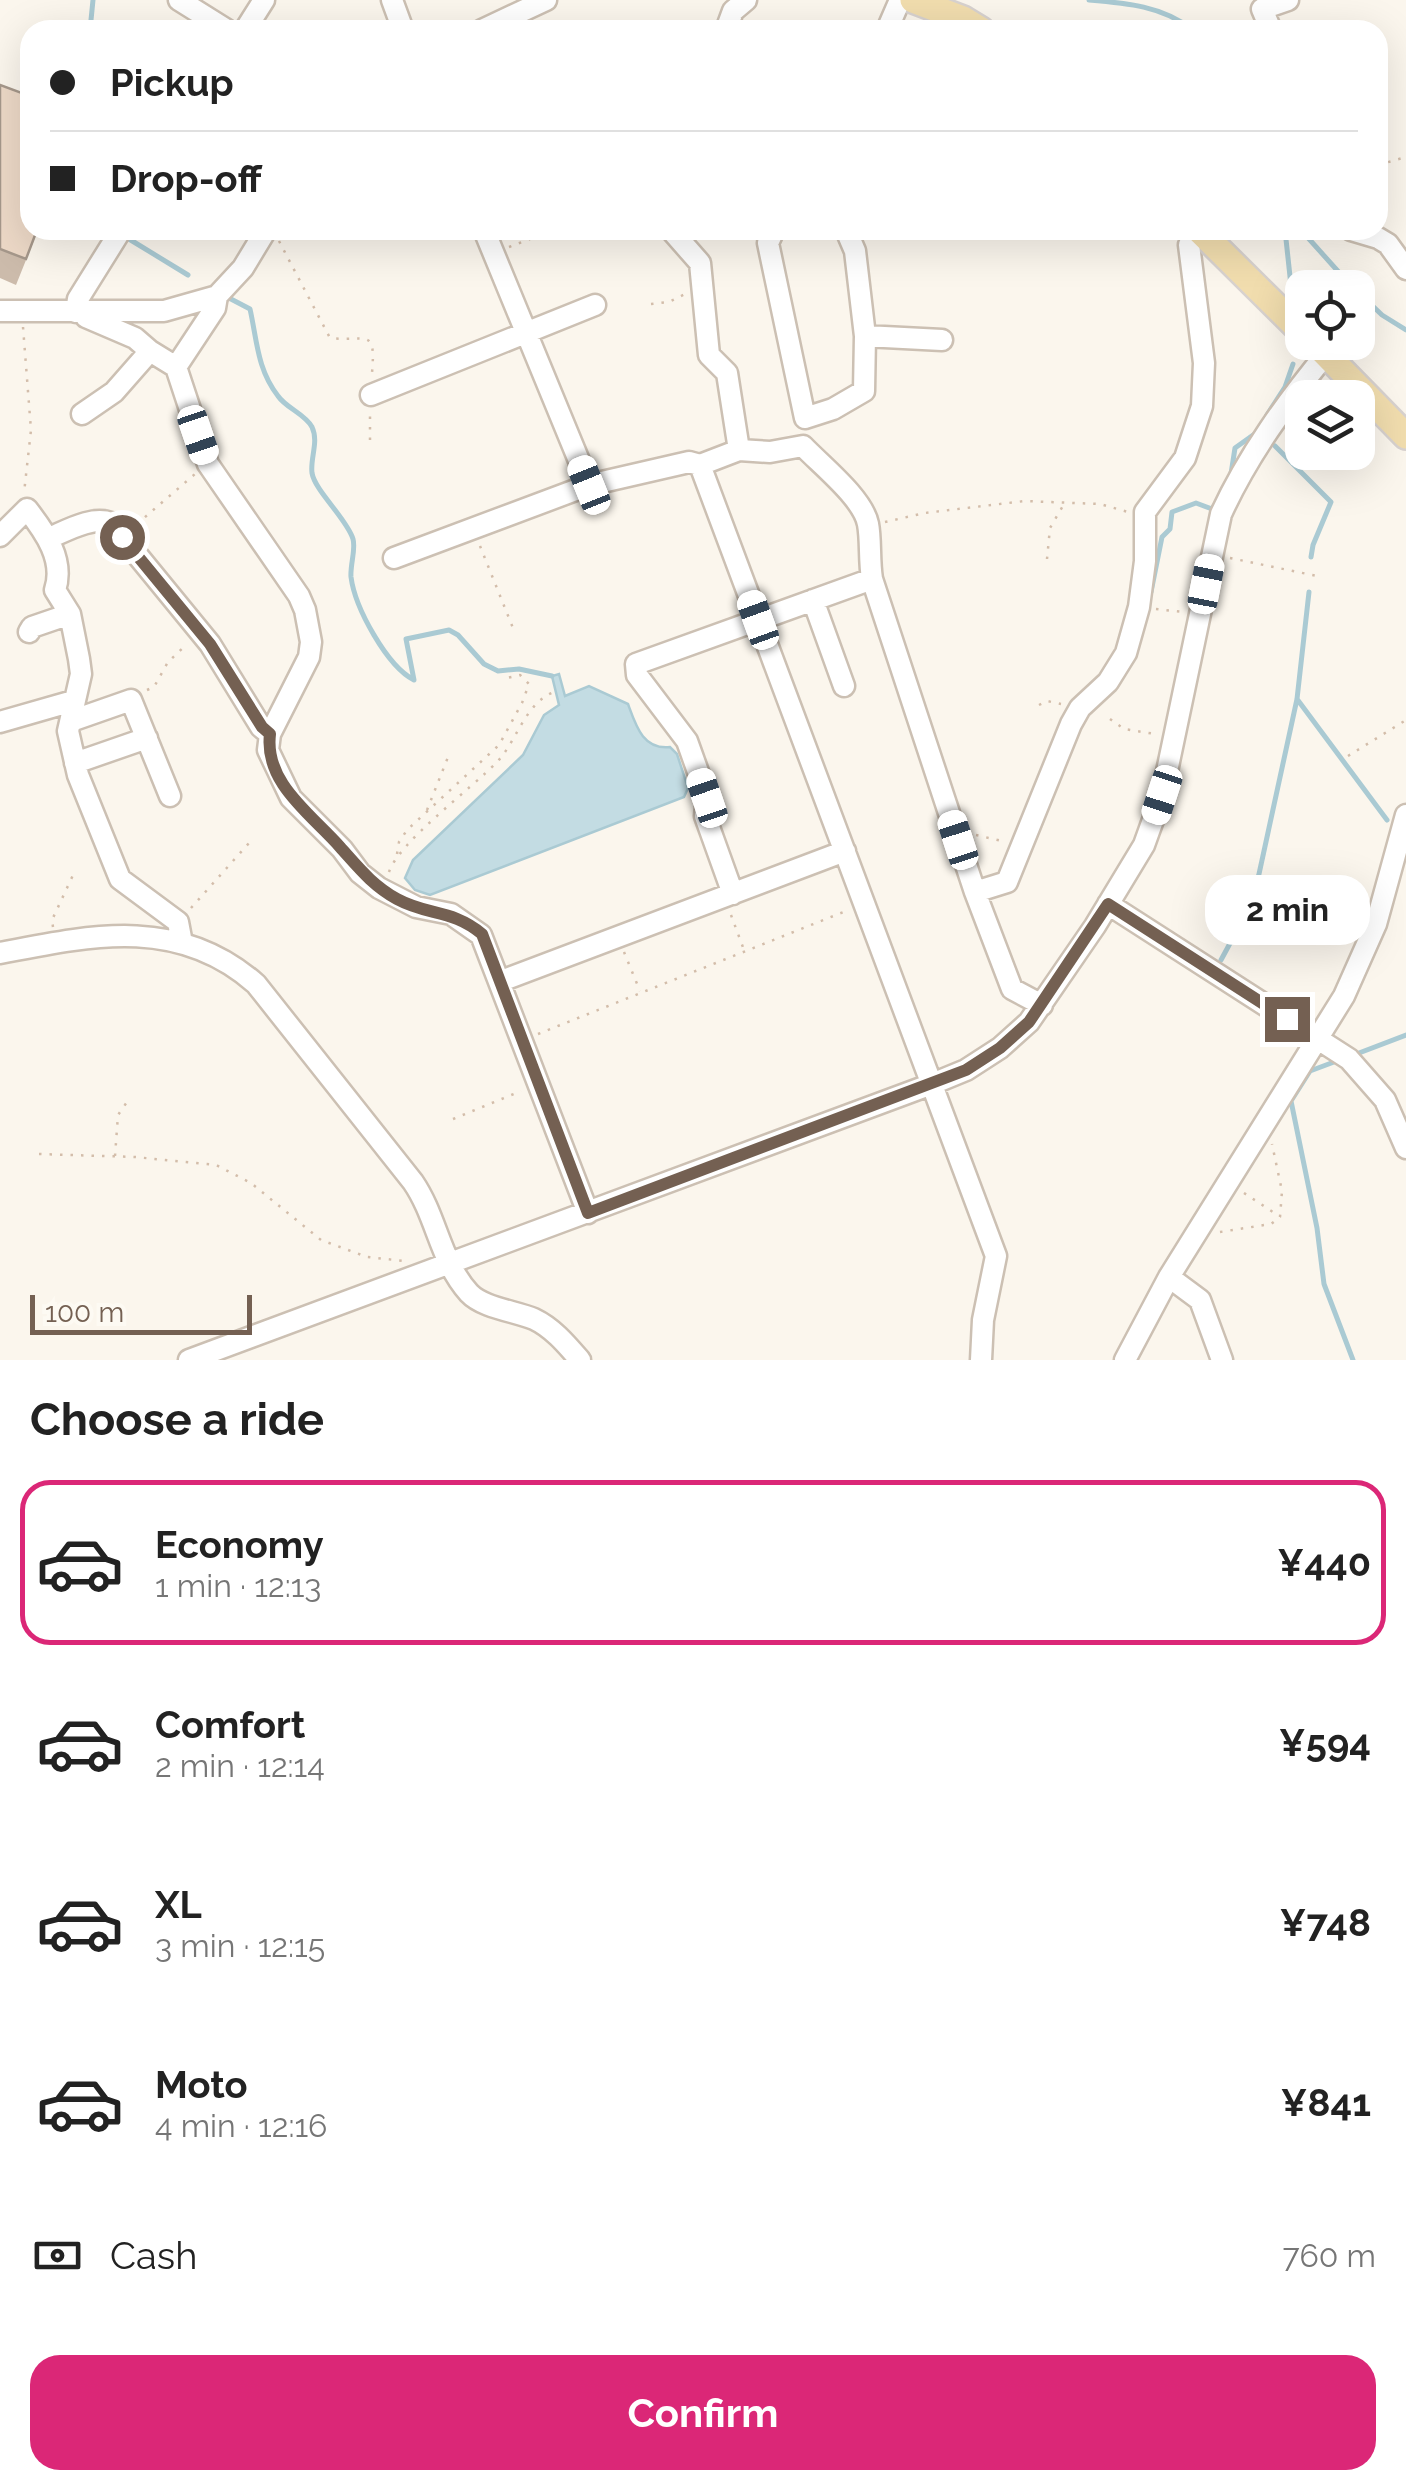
<!DOCTYPE html>
<meta charset="utf-8">
<style>
:root{--surface:#fff;--page:#f2f2f2;--text:#222;--muted:#767676;--line:#e0e0e0;--accent:#db2777}
body{margin:0;font-family:Raleway,sans-serif;background:var(--page);color:var(--text);height:100vh;display:flex;flex-direction:column;font-size:38px;white-space:nowrap}
*{box-sizing:border-box;margin:0}
p{font-size:32px;color:var(--muted)}
.icon{flex:none;width:55px;height:55px;fill:none;stroke:currentColor;stroke-width:2;stroke-linecap:round;stroke-linejoin:round}
.map{position:relative;height:1360px;overflow:hidden}
.panel{display:flex;flex-direction:column;background:var(--surface);flex:1}
.panel>*{flex:none}
.hud{position:absolute;left:20px;top:20px;width:1368px;height:220px;border-radius:30px;box-shadow:0 10px 40px #0002;display:grid;align-content:center;height:220px;padding:0 30px;background:var(--surface)}
.buttons{position:absolute;left:1285px;top:270px;display:grid;gap:20px}
.buttons a{display:grid;place-items:center;width:90px;height:90px;border-radius:20px;background:var(--surface);box-shadow:0 10px 40px #0002;font-size:50px}
.scale{position:absolute;left:30px;bottom:25px;width:222px;box-sizing:border-box;padding-left:10px;border:5px solid #746052;border-top:0;font-size:28px;line-height:35px;white-space:nowrap;color:#746052;-webkit-text-stroke:8px #fdfaf3;paint-order:stroke}
.end{position:absolute;width:45px;height:45px;margin:-22px;border:12px solid #746052;background:#fff;box-shadow:0 0 0 5px #fff}
.from{border-radius:50%}
.bubble{position:absolute;height:70px;border-radius:30px;background:var(--surface);box-shadow:0 10px 40px #0002;font-size:32px;font-weight:700;line-height:70px;text-align:center}
.car{position:absolute;width:30px;height:60px;margin:-30px -15px;border-radius:12px;box-shadow:0 0 8px 2px #0007;background:linear-gradient(#fff 24%,#345 0 40%,#fff 0 76%,#345 0 86%,#fff 0)}
.hud b{display:flex;align-items:center;gap:35px;height:95px;font-size:38px}
.hud b+b{border-top:2px solid var(--line)}
.hud i{width:25px;height:25px;background:var(--text)}
ul{padding:0;list-style:none}
li{display:flex;align-items:center;gap:30px;height:165px;margin:0 20px 15px;padding:0 10px;border:5px solid transparent;border-radius:30px}
li div{flex:1}
li b{display:block;font-size:38px}
li em{font-style:normal;font-weight:700}
li.selected{border-color:var(--accent)}
li>.icon{width:90px;height:90px;stroke-width:1.5}
h2{padding:0 30px;font-size:45px;line-height:120px}
.pay{display:flex;align-items:center;gap:25px;height:110px;padding:0 30px;font-size:38px}
.pay p{margin-inline-start:auto}
.action{display:flex;gap:20px;margin-top:auto;padding:20px 30px}
.action a{flex:1;height:115px;border-radius:30px;background:var(--accent);color:#fff;font-size:40px;font-weight:700;line-height:115px;text-align:center}
.map>svg:first-child{display:block}
</style>
<div class="map">
<svg width="1406" height="1360" viewBox="0 0 1406 1360">
<rect width="100%" height="100%" fill="#fbf6ed"/>
<!-- water -->
<path fill="#c3dce3" stroke="#aacad3" stroke-width="2.5" d="M 559,674 L 565,696 L 589,686 L 628,704 C 636,726 643,750 670,747 L 677,754 L 688,788 L 684,797 L 430,895 L 415,890 L 405,878 L 413,860 L 523,755 L 544,715 L 559,705 L 552,676 Z"/>
<g fill="none" stroke-linecap="round" stroke-linejoin="round">
<!-- stream -->
<path stroke="#aacad3" stroke-width="5" d="M 1089,0 C 1126,3 1163,6 1193,30
M 90,30 L 93,0
M 1285,230 L 1292,295
M 1301,230 L 1353,288
M 129,239 L 188,275
M 1358,292 L 1382,315 L 1406,330
M 229,298 L 250,309 C 257,340 257,369 278,396 C 286,408 305,414 312,427 C 319,442 310,458 312,473 C 315,491 347,519 353,539 C 356,549 350,565 351,577 C 355,608 387,666 414,680 L 406,639 L 449,630 L 458,635 L 484,664 L 498,671 L 519,669 L 552,676
M 1267,415 L 1285,387 L 1293,364
M 1275,446 L 1331,502 L 1313,545 L 1311,557
M 1231,474 L 1235,448 L 1256,433
M 1151,592 L 1162,537 L 1170,529 L 1172,512 L 1196,503 L 1212,509 L 1214,506
M 1297,699 L 1387,820
M 1221,960 L 1248,910 L 1259,874 L 1297,699 L 1309,592
M 1359,1053 L 1406,1035
M 1334,1062 L 1310,1071 L 1291,1101 L 1317,1228 L 1324,1284 L 1353,1360"/>
<!-- minor casing -->
<g stroke="#ccc0b3" stroke-width="25">
<path id="minor" d="M 179,0 L 227,30
M 392,0 L 403,30
M 245,30 L 264,0
M 482,30 L 546,0
M 726,30 L 733,11 L 746,0
M 887,30 L 900,0
M 1271,30 L 1262,9 L 1288,0
M 484,230 L 589,485 L 689,462 L 700,465 L 996,1256 L 983,1320 L 981,1360
M 671,230 L 700,263 L 709,355 L 727,373 L 739,450 L 700,465
M 774,230 L 768,243 L 805,418 L 833,409 L 864,391 L 865,336 L 942,340
M 846,230 L 855,251 L 865,336
M 1351,230 L 1378,238 L 1388,244 L 1406,269
M 0,311 L 164,311 L 217,296
M 76,312 L 78,299 L 121,230
M 86,317 L 135,338 L 150,351
M 176,367 L 215,308 L 217,296 L 243,268 L 266,230
M 371,395 L 595,305
M 82,414 L 114,392 L 150,351 L 176,367 L 208,464 L 299,596 L 305,610 L 311,642 L 309,657 L 270,734 L 268,750 L 291,798 L 342,849 L 360,873 L 379,888 L 416,907 L 451,914 L 481,935 L 588,1213
M 739,450 L 770,452 L 803,446 C 821,465 863,498 868,524 C 871,539 869,561 872,579
M 0,536 L 27,509 C 45,532 65,560 55,590 L 70,614 L 79,659 L 81,674 L 68,731 L 78,775 L 120,879 L 178,922 L 182,943
M 49,538 C 68,530 92,516 111,523 L 210,644 L 261,727 L 270,734
M 394,558 L 589,485
M 813,600 L 844,686
M 29,632 L 32,627 L 70,614
M 71,721 L 131,700 L 170,796
M 0,722 L 73,701
M 75,763 L 147,738
M 975,892 L 1007,882 L 1071,724 L 1080,708 L 1108,682 L 1126,653 L 1139,607 L 1145,561 L 1145,512 L 1185,458 L 1202,406 L 1204,363 L 1189,245 L 1198,230
M 733,894 L 705,816 L 707,797 L 687,741 L 637,675 L 636,664 L 872,579 L 975,892 L 1012,989 L 1042,1005
M 1108,904 L 1349,1059 L 1385,1100 L 1406,1148
M 0,953 C 92,935 179,916 256,984 L 413,1182 C 437,1217 440,1261 469,1293 C 483,1308 515,1311 534,1319 C 553,1328 567,1345 580,1360
M 501,981 L 845,851
M 1169,1277 L 1200,1300 L 1222,1360
M 189,1360 L 932,1084 L 966,1070 L 1000,1048 L 1029,1022 L 1095,926 L 1144,845 L 1162,795 L 1221,514 C 1248,455 1286,403 1326,354
M 1125,1360 L 1169,1277 L 1344,996 L 1376,924 L 1406,815"/>
</g>
<!-- major casing -->
<g stroke="#d8d2cf" stroke-width="30">
<path id="major" d="M 913,0 L 963,19 L 981,30
M 1199,230 L 1302,332
M 1314,342 L 1406,436"/>
</g>
<!-- path -->
<path stroke="#d3bdaa" stroke-width="2.5" stroke-dasharray="2.5 8" stroke-linecap="butt" d="M 631,30 L 645,24 L 653,30
M 1378,165 L 1406,157
M 279,241 L 330,338 C 367,342 376,326 372,373
M 509,247 L 554,230
M 651,304 L 669,302 L 687,293
M 23,327 L 31,430 L 24,493
M 370,440 L 370,411
M 885,522 L 925,513 L 1025,501 L 1100,504 L 1128,512
M 137,524 L 195,474
M 480,546 L 513,628
M 1230,558 L 1322,577
M 1047,559 L 1050,528 L 1064,504
M 1156,609 L 1183,612
M 147,690 L 154,687 L 168,662 L 187,644
M 1039,705 L 1047,701 L 1061,704
M 1110,719 L 1124,729 L 1155,734
M 1348,756 L 1406,720
M 427,810 L 450,752
M 976,835 L 1002,841
M 397,854 L 399,842 L 407,830 L 499,745 L 522,703 L 529,684 L 520,675 L 502,679
M 389,872 C 399,842 471,789 497,762 C 517,741 525,703 554,692
M 191,908 L 249,843
M 731,915 L 744,950
M 53,927 L 52,920 L 74,873
M 624,952 L 640,991
M 538,1034 L 846,911
M 453,1119 L 521,1091
M 39,1154 L 135,1157 L 216,1165 L 251,1183 L 321,1240 L 367,1257 L 404,1261
M 115,1156 L 118,1115 L 127,1102
M 1244,1193 L 1279,1216
M 1220,1232 L 1271,1224 L 1280,1217 L 1282,1191 L 1272,1144"/>
<!-- minor -->
<use href="#minor" stroke="#fff" stroke-width="20"/>
<!-- major -->
<use href="#major" stroke="#f1ddae" stroke-width="25"/>
</g>
<!-- wall -->
<path fill="#ccbbab" d="M 0,85 L 38,230 L 16,285 L 0,278 Z"/>
<!-- building -->
<path fill="#edd9c7" stroke="#a6988b" stroke-width="2.5" d="M 0,85 L 30,96 L 30,230 L 37,230 L 26,259 L 0,249 Z"/>
<g fill="none" stroke-linecap="round" stroke-linejoin="round">
<!-- route -->
<path stroke="#746052" stroke-width="12" d="M 122,537 L 210,644 L 262,727 L 270,734 C 264,783 311,814 340,847 C 359,868 372,885 397,899 C 428,916 452,909 482,934 L 588,1213 L 966,1070 L 1000,1048 L 1029,1022 L 1108,904 L 1287,1019"/>
</g>
</svg>
<div class="buttons">
<a><svg class="icon" aria-label="locate" viewBox="0 0 24 24"><circle cx="12" cy="12" r="6"/><path d="M12 2v4M12 18v4M2 12h4M18 12h4"/></svg></a>
<a><svg class="icon" aria-label="layers" viewBox="0 0 24 24"><path d="M12 4l9 5-9 5-9-5zM3 14l9 5 9-5"/></svg></a>
</div>
<div class="scale">100 m</div>
<i class="end from" style="left:122px;top:537px"></i>
<i class="end" style="left:1287px;top:1019px"></i>
<div class="bubble" style="left:1205px;top:875px;width:165px">2 min</div>
<i class="car" style="left:198px;top:435px;rotate:161deg"></i>
<i class="car" style="left:589px;top:485px;rotate:338deg"></i>
<i class="car" style="left:1206px;top:584px;rotate:11deg"></i>
<i class="car" style="left:758px;top:620px;rotate:340deg"></i>
<i class="car" style="left:1162px;top:795px;rotate:198deg"></i>
<i class="car" style="left:707px;top:798px;rotate:341deg"></i>
<i class="car" style="left:958px;top:840px;rotate:342deg"></i>
<div class="hud">
<b><i class="from"></i>Pickup</b>
<b><i></i>Drop-off</b>
</div>
</div>
<section class="panel">
<h2>Choose a ride</h2>
<ul>
<li class="selected"><svg class="icon" aria-label="car" viewBox="0 0 24 24"><path d="M5 17H2v-5l4-1 3-4h7l3 4 3 1v5h-3M9 17h6M6 11h13"/><circle cx="7" cy="17" r="2"/><circle cx="17" cy="17" r="2"/></svg><div><b>Economy</b><p>1 min · 12:13</p></div><em>¥440</em></li>
<li><svg class="icon" aria-label="car" viewBox="0 0 24 24"><path d="M5 17H2v-5l4-1 3-4h7l3 4 3 1v5h-3M9 17h6M6 11h13"/><circle cx="7" cy="17" r="2"/><circle cx="17" cy="17" r="2"/></svg><div><b>Comfort</b><p>2 min · 12:14</p></div><em>¥594</em></li>
<li><svg class="icon" aria-label="car" viewBox="0 0 24 24"><path d="M5 17H2v-5l4-1 3-4h7l3 4 3 1v5h-3M9 17h6M6 11h13"/><circle cx="7" cy="17" r="2"/><circle cx="17" cy="17" r="2"/></svg><div><b>XL</b><p>3 min · 12:15</p></div><em>¥748</em></li>
<li><svg class="icon" aria-label="car" viewBox="0 0 24 24"><path d="M5 17H2v-5l4-1 3-4h7l3 4 3 1v5h-3M9 17h6M6 11h13"/><circle cx="7" cy="17" r="2"/><circle cx="17" cy="17" r="2"/></svg><div><b>Moto</b><p>4 min · 12:16</p></div><em>¥841</em></li>
</ul>
<div class="pay"><svg class="icon" aria-label="cash" viewBox="0 0 24 24"><path d="M3 7h18v10H3z"/><circle cx="12" cy="12" r="2"/></svg>Cash<p>760 m</p></div>
<div class="action"><a>Confirm</a></div>
</section>
